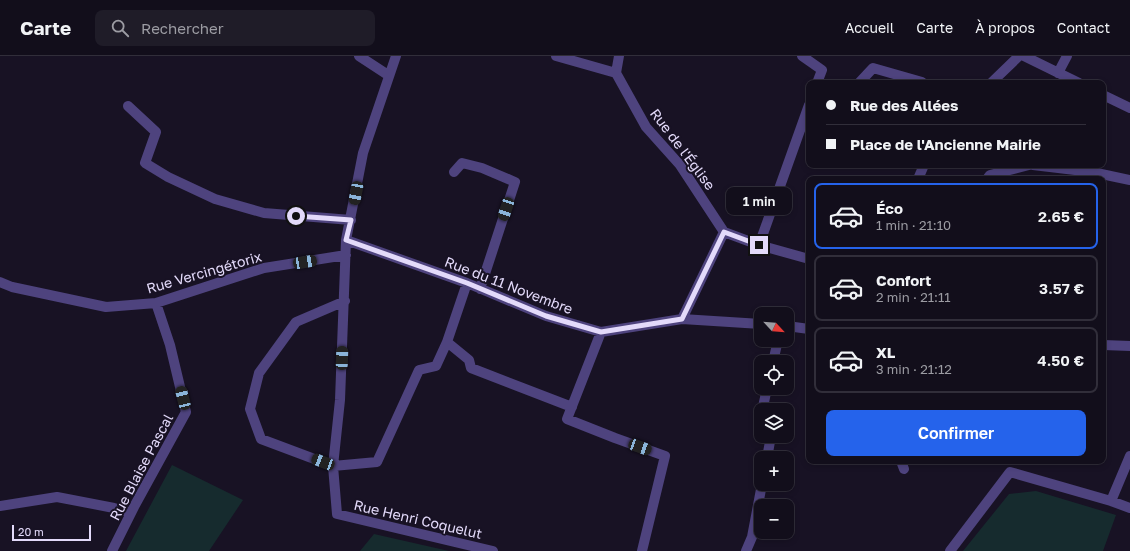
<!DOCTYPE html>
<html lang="fr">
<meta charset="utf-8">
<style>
:root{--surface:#120e1b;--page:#1f1c28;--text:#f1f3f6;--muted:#9c9ca3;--line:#312e3a;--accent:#2563eb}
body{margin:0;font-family:"Golos Text",sans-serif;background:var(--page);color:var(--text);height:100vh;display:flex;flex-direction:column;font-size:15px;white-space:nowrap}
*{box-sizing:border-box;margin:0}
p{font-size:13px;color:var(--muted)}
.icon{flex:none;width:22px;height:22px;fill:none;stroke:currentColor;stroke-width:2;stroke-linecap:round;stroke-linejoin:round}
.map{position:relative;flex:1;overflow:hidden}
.side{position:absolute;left:806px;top:120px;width:300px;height:288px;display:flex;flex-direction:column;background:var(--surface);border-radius:8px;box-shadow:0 2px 6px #0003,0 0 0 1px var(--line)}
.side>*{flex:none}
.banner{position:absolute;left:806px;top:24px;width:300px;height:88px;border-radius:8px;box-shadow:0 2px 6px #0003,0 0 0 1px var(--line);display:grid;align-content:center;height:88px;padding:0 20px;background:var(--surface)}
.needle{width:26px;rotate:116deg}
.buttons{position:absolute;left:754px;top:251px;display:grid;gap:8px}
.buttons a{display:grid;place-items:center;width:40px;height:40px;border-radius:8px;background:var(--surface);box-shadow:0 2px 6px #0003,0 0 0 1px var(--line);font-size:20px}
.scale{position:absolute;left:12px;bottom:10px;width:79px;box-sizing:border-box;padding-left:4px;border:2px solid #e3dafa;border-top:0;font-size:11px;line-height:14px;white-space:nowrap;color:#e3dafa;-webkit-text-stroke:3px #181224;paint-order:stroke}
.end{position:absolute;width:18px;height:18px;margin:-9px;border:5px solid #e3dafa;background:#111;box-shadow:0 0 0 2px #111}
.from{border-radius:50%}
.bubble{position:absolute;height:28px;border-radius:8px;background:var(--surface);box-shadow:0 2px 6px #0003,0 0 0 1px var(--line);font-size:13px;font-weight:600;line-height:28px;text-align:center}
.car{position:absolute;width:12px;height:24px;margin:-12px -6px;border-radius:5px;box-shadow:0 0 3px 1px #0007;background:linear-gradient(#222 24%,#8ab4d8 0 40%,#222 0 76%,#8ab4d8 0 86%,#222 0)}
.banner b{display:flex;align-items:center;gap:14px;height:38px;font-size:15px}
.banner b+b{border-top:1px solid var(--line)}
.banner i{width:10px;height:10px;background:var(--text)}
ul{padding:7px 0 0;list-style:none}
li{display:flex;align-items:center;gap:12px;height:66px;margin:0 8px 6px;padding:0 12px;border:2px solid var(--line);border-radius:8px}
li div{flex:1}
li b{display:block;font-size:15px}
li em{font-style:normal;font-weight:600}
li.current{border-color:var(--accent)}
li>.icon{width:36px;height:36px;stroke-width:1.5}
.button{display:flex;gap:8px;margin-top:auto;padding:8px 20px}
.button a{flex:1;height:46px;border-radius:8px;background:var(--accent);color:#fff;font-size:16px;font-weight:600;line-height:46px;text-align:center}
header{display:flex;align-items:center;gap:24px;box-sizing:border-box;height:56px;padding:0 20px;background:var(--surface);border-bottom:1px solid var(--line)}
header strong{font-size:19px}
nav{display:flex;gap:22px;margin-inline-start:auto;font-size:14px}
.search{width:280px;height:36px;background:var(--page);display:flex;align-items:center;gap:10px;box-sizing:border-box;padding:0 14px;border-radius:8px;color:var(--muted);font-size:15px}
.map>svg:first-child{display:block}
</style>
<header>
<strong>Carte</strong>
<div class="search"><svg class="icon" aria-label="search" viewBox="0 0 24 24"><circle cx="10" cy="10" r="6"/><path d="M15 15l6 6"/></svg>Rechercher</div>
<nav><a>Accueil</a><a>Carte</a><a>À propos</a><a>Contact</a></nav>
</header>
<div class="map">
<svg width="1130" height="495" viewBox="0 0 1130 495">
<rect width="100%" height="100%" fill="#181224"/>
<!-- green -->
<path fill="#162b2e" d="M 172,409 L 243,444 L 209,495 L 126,495 Z
M 1036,435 L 1116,459 L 1103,495 L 963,495 L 1009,438 Z
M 374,478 L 449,495 L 360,495 Z"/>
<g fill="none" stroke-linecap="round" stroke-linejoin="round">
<!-- minor -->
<path stroke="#4e437e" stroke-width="10" d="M 359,0 L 388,19
M 556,0 L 616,17 L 646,71 L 680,109 L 724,176
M 802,0 L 822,14 L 817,27
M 1024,0 L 1079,27
M 616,17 L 619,0
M 1058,17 L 1067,0
M 859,27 L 873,12 L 922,26
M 991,27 L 1019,0
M 1103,39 L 1130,52
M 128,50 L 156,76 L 145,107 L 168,121 L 215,143 L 264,157 L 351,164
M 1033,109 L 1092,116 L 1130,124
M 454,116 L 462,107 L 482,112 L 515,126 L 480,233
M 918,123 L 924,109
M 987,123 L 990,119 L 1029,109
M 346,184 L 467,227 L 546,260 L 601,276 L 682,263 L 761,268
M 759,189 L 809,49
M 0,226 L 12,231 L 106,251 L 156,247 L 264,212 L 346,199
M 467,227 L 447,286 L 436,310 L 419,314 L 377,406 L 333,410 L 337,458 L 493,495
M 345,245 L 296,266 L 259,317 L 250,353 L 261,383 L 333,410 L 340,344 L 346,184 L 363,97 L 396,0
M 682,263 L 724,176 L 759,189 L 809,203
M 787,270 L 809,273
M 601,276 L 567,363 L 615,382 L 665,400 L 642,495
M 447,286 L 469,304 L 471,312 L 572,351
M 1103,289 L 1130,290
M 773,306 L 778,284
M 764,354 L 763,351 L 767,332
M 767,402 L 771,380
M 901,405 L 904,413
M 1111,445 L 1130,400
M 0,450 L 57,441 L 114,452 L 131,457
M 112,495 L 135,449 L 186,356 L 170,289 L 156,247
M 746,495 L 752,481 L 762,428
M 950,495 L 1010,416 L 1111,445 L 1130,452"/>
</g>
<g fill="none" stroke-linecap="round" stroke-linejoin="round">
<!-- route -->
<path stroke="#e3dafa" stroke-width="5" d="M 296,160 L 351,164 L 346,184 L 467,227 L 546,260 L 601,276 L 682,263 L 724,176 L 759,189"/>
</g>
<g text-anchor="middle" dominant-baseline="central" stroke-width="4" stroke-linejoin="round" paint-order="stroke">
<!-- street labels -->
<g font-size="14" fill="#e3dafa" stroke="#181224">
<text transform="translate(683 93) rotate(53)">Rue de l'Église</text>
<text transform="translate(204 216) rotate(-16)">Rue Vercingétorix</text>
<text transform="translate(509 229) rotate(21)">Rue du 11 Novembre</text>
<text transform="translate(141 411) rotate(-62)">Rue Blaise Pascal</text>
<text transform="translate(418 463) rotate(13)">Rue Henri Coquelut</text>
</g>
</g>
</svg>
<div class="buttons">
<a><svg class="needle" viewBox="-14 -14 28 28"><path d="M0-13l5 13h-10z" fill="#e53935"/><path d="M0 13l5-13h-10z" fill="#9c9ca3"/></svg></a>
<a><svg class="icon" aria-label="locate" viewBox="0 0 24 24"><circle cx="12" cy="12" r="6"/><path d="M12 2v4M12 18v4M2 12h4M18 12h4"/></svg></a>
<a><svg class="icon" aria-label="layers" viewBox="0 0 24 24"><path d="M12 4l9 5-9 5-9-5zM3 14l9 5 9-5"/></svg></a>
<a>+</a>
<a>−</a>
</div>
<div class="scale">20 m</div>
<i class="end from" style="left:296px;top:160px"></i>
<i class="end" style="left:759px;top:189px"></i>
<div class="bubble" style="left:726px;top:131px;width:66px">1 min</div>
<i class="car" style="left:356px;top:137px;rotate:191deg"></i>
<i class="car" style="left:506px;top:153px;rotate:198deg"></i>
<i class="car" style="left:305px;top:206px;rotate:81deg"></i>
<i class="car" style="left:342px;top:302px;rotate:2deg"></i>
<i class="car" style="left:183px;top:342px;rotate:346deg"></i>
<i class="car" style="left:640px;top:391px;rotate:110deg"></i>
<i class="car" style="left:323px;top:406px;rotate:291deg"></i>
<div class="banner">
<b><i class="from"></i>Rue des Allées</b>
<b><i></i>Place de l'Ancienne Mairie</b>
</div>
<section class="side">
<ul>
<li class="current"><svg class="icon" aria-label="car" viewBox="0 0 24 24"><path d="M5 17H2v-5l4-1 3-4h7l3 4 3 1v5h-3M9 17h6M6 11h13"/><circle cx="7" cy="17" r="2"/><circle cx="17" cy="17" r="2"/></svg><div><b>Éco</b><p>1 min · 21:10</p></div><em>2.65 €</em></li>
<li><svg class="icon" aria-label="car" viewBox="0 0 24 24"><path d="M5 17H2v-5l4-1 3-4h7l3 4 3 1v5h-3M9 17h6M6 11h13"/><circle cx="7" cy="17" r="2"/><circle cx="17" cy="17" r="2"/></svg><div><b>Confort</b><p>2 min · 21:11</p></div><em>3.57 €</em></li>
<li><svg class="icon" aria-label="car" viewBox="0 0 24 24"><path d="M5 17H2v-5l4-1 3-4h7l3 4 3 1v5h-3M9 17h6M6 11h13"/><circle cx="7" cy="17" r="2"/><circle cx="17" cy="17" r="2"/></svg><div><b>XL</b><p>3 min · 21:12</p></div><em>4.50 €</em></li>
</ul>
<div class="button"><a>Confirmer</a></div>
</section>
</div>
